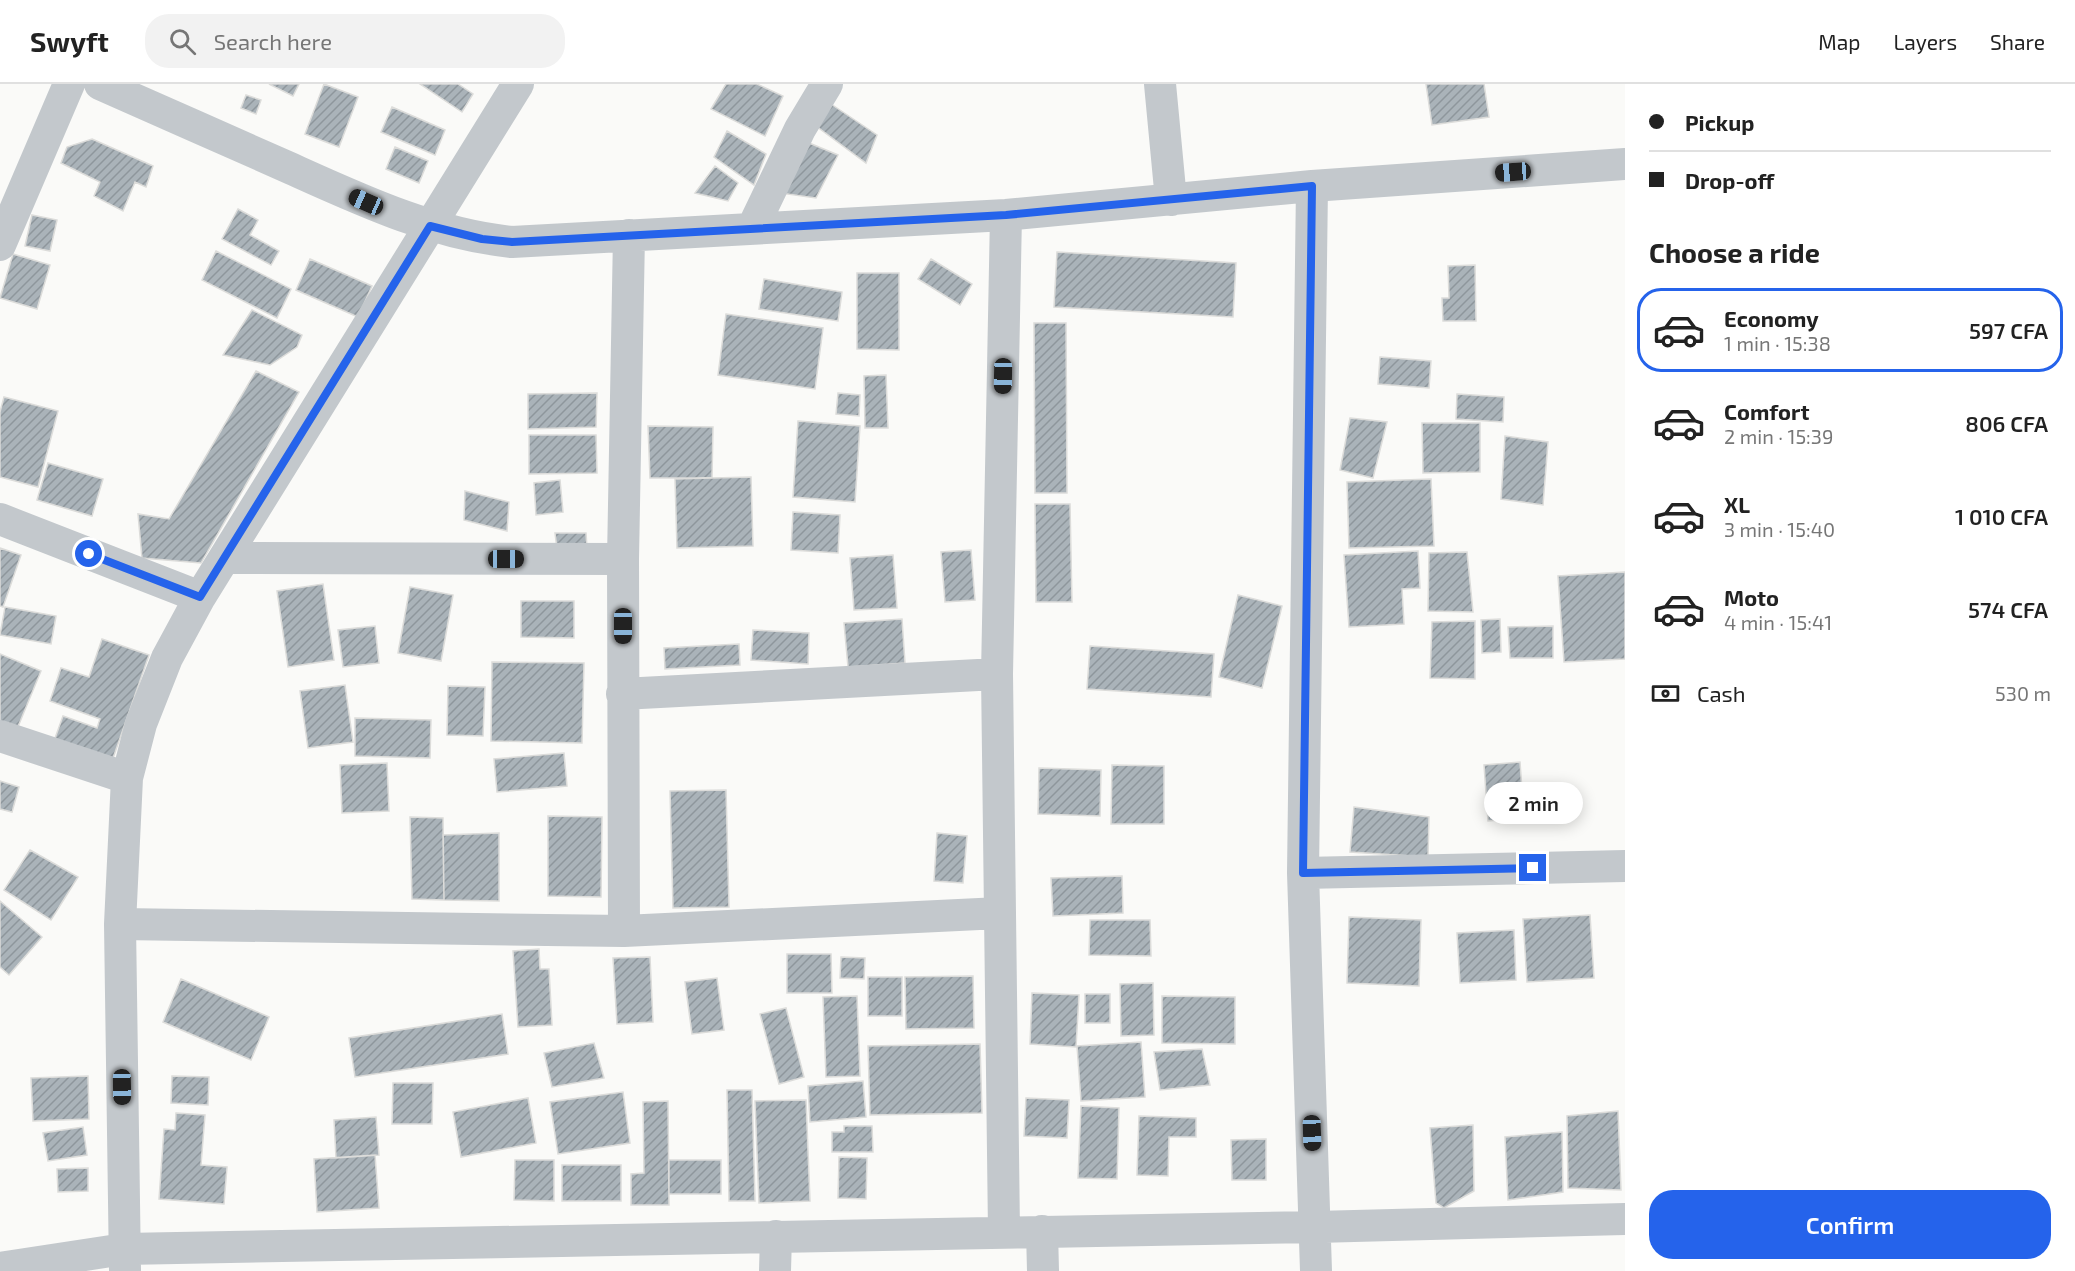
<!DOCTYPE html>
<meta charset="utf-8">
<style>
:root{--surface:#fff;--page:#f2f2f2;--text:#222;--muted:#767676;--line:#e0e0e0;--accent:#2563eb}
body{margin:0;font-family:"Exo 2",sans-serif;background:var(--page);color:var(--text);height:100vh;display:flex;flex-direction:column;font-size:22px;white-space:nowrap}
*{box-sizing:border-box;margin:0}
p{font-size:20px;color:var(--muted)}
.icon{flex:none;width:33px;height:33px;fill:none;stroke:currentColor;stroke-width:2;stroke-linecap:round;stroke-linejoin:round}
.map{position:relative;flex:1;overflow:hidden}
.drawer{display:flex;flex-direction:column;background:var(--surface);width:450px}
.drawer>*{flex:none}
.guide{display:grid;align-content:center;height:132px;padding:0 24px;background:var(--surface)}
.end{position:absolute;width:27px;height:27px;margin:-14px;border:8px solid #2563eb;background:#fff;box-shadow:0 0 0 3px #fff}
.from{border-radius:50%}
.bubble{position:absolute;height:42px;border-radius:21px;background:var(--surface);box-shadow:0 3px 15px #0003;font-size:20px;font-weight:600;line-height:42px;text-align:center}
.car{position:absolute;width:18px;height:36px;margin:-18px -9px;border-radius:8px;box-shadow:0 0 4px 2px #0007;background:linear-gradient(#222 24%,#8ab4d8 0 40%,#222 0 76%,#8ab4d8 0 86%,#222 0)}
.guide b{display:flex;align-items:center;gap:21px;height:57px;font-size:22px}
.guide b+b{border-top:2px solid var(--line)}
.guide i{width:15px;height:15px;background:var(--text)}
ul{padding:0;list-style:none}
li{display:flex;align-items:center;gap:18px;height:84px;margin:0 12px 9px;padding:0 12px;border:3px solid transparent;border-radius:24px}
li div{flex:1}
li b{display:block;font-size:22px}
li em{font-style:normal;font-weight:600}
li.current{border-color:var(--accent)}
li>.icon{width:54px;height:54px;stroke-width:1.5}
h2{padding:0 24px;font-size:27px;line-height:72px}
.pay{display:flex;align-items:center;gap:15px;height:66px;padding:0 24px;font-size:22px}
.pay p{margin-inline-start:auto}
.action{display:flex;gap:12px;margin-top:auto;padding:12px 24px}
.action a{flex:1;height:69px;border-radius:24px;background:var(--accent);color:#fff;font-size:24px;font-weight:600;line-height:69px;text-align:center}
header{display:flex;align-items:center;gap:36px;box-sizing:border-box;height:84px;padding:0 30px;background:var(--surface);border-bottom:2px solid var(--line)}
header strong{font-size:28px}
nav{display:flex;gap:33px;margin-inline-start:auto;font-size:21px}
.search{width:420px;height:54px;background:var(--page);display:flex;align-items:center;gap:15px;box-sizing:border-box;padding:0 21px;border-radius:24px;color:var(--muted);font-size:22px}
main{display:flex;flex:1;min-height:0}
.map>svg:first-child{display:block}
</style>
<header>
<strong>Swyft</strong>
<div class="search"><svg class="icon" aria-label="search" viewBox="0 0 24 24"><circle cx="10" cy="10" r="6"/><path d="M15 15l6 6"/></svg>Search here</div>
<nav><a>Map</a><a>Layers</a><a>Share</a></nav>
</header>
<main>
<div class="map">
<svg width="1625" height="1187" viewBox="0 0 1625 1187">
<defs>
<pattern id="building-hatch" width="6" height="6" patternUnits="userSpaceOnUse" patternTransform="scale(1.5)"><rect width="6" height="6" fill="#aab3b9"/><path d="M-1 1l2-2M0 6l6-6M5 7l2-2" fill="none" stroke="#8e969c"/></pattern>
</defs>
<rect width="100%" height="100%" fill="#fafaf8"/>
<!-- building -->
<path fill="url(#building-hatch)" stroke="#dcdcda" stroke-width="1.5" d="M 269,0 L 299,0 L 293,12 Z
M 324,0 L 358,13 L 339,63 L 305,50 Z
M 420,0 L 458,0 L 473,10 L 462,28 Z
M 726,0 L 757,0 L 783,12 L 765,52 L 711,25 Z
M 1426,0 L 1484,0 L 1489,33 L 1432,41 Z
M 246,11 L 261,16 L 256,30 L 241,24 Z
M 828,18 L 877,51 L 866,79 L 816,42 Z
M 392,23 L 445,46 L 435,71 L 381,48 Z
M 727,47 L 766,70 L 754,101 L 714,73 Z
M 92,55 L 153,82 L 146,103 L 135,98 L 123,127 L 94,112 L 100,98 L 61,79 L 67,63 Z
M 802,56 L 838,71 L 816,114 L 780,109 Z
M 395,63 L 428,77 L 419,99 L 386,85 Z
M 715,82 L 738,99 L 728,117 L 695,109 Z
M 238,125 L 258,136 L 250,151 L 279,167 L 271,181 L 222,155 Z
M 32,131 L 57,136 L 50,167 L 25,162 Z
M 216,167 L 291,205 L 277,234 L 202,196 Z
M 1057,168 L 1236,179 L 1233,233 L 1054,223 Z
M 13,170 L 50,181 L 37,225 L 0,214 Z
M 310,175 L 372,202 L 358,233 L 296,206 Z
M 931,175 L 972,200 L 960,221 L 918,195 Z
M 1475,181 L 1476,237 L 1443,237 L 1442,214 L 1449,214 L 1448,182 Z
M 857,189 L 899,189 L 899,266 L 857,265 Z
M 764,195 L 842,208 L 838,237 L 759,225 Z
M 252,226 L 302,251 L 297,263 L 270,281 L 223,271 Z
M 726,230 L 823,244 L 815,305 L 718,291 Z
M 1034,239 L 1066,239 L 1067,409 L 1035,409 Z
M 1380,273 L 1431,277 L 1429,304 L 1378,300 Z
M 256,287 L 299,308 L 201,479 L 142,474 L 138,430 L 169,435 Z
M 886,291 L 888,344 L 865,344 L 864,292 Z
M 597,309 L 596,343 L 528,345 L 528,310 Z
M 838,309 L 860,311 L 859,332 L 836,330 Z
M 1457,310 L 1504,313 L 1503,338 L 1456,335 Z
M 4,313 L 58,327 L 38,403 L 0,393 L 0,328 Z
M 1350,334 L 1387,338 L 1373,394 L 1340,386 Z
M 798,337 L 860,342 L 855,418 L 793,413 Z
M 1422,339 L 1480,339 L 1480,388 L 1423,389 Z
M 648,342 L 713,343 L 712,394 L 650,394 Z
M 529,351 L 596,351 L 597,389 L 529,390 Z
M 1505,352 L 1548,358 L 1543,421 L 1501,415 Z
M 48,379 L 103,395 L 92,432 L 37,416 Z
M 751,393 L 753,462 L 677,464 L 675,395 Z
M 1431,395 L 1434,462 L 1349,464 L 1347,398 Z
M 560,396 L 563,428 L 536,431 L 534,399 Z
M 465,407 L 509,418 L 507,447 L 464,436 Z
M 1035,420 L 1070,420 L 1072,518 L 1036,518 Z
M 793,428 L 840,431 L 838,469 L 791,466 Z
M 555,449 L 586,449 L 587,464 L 557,465 Z
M 0,464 L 21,471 L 3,523 L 0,522 Z
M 971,466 L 975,516 L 945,518 L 941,468 Z
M 1418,467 L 1420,504 L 1402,505 L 1404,540 L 1349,543 L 1344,471 Z
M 1467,468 L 1473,528 L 1428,527 L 1429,469 Z
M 893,471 L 897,524 L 854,526 L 850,474 Z
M 1625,488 L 1625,575 L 1564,578 L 1558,492 Z
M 323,500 L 334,576 L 288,583 L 277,507 Z
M 410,503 L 453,511 L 441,577 L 398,569 Z
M 1238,511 L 1282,522 L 1262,604 L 1219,593 Z
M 521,517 L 574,517 L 574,554 L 521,553 Z
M 5,523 L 56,532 L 51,560 L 0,551 Z
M 902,535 L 905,579 L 848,583 L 844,539 Z
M 1500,535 L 1501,568 L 1482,569 L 1481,536 Z
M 1475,537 L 1475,595 L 1430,594 L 1432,538 Z
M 375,542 L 379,579 L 343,583 L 338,546 Z
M 1553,542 L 1553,574 L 1510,574 L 1508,543 Z
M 753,546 L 809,549 L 808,580 L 751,576 Z
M 102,555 L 149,571 L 112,677 L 54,657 L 63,632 L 97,644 L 100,635 L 50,617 L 61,584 L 89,593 Z
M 739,560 L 740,581 L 665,585 L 664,564 Z
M 1090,562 L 1214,570 L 1211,613 L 1087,605 Z
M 0,570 L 41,587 L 17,645 L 0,638 Z
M 492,578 L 584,579 L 582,659 L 491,657 Z
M 345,601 L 353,658 L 308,664 L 300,607 Z
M 448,602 L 485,603 L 483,652 L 447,651 Z
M 355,634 L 431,636 L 430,674 L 355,672 Z
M 564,669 L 567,702 L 497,708 L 494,675 Z
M 1520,678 L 1524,734 L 1488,737 L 1484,681 Z
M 387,679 L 389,727 L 342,729 L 340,681 Z
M 1112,681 L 1164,682 L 1164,740 L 1111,740 Z
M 1039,684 L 1101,686 L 1100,732 L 1038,730 Z
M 0,697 L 19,703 L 12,728 L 0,725 Z
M 726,706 L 729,823 L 673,824 L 670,707 Z
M 1354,723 L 1429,733 L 1428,773 L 1350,768 Z
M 548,732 L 602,733 L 601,813 L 548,812 Z
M 410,733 L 443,734 L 444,816 L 412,815 Z
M 499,749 L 499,817 L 444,816 L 443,751 Z
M 937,749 L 967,752 L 963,799 L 934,797 Z
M 30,766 L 78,793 L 51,836 L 4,806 Z
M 1122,792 L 1123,829 L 1053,832 L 1051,794 Z
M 0,817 L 42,853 L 9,891 L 0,883 Z
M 1590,831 L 1594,894 L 1527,898 L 1523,835 Z
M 1349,833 L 1421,836 L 1419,902 L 1347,899 Z
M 1090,836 L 1150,836 L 1151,872 L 1089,871 Z
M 1514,846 L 1516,896 L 1460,899 L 1457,849 Z
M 539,865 L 540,885 L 549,885 L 552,941 L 518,943 L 513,867 Z
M 787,870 L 831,870 L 832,909 L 787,909 Z
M 650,873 L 653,938 L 617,940 L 613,874 Z
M 841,873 L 865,874 L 864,895 L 840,894 Z
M 973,892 L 974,944 L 906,945 L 905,893 Z
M 868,893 L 902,893 L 902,932 L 868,932 Z
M 717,894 L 724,946 L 692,950 L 685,898 Z
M 181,895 L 269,933 L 251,976 L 163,938 Z
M 1153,899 L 1154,951 L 1121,952 L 1120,900 Z
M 1032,909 L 1079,911 L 1076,963 L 1030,960 Z
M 1085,910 L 1110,910 L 1110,939 L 1085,939 Z
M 857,912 L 860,992 L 826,993 L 823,913 Z
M 1162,912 L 1235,913 L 1235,960 L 1162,959 Z
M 786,924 L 804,993 L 779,1000 L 760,930 Z
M 502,930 L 508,970 L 355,993 L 349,954 Z
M 1141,958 L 1145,1013 L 1081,1017 L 1077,962 Z
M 594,959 L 604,994 L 552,1003 L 544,969 Z
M 980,960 L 982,1029 L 870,1031 L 868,962 Z
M 1202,965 L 1210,1001 L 1160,1006 L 1154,968 Z
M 88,992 L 89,1035 L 33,1037 L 31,994 Z
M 172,992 L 209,993 L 208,1021 L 171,1019 Z
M 863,997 L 866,1033 L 810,1038 L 808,1002 Z
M 393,999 L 433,999 L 432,1040 L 392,1040 Z
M 727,1006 L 752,1006 L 755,1117 L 729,1117 Z
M 623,1008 L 630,1059 L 558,1070 L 550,1018 Z
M 528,1014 L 536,1059 L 461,1073 L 453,1028 Z
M 1026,1014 L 1069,1016 L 1067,1054 L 1024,1052 Z
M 806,1016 L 810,1117 L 759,1119 L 755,1017 Z
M 668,1017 L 669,1121 L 631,1121 L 631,1090 L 644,1089 L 643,1018 Z
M 1081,1022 L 1119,1024 L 1117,1095 L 1078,1094 Z
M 1618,1027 L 1621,1106 L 1568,1104 L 1567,1032 Z
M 176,1029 L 205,1031 L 201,1081 L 227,1083 L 224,1120 L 159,1115 L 164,1045 L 175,1046 Z
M 1139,1032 L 1196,1034 L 1196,1053 L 1169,1053 L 1168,1092 L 1137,1091 Z
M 376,1033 L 379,1071 L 336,1074 L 334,1036 Z
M 1473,1041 L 1474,1107 L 1444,1124 L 1436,1119 L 1430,1044 Z
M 844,1042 L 872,1042 L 873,1068 L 832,1068 L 832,1048 L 844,1048 Z
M 83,1043 L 87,1071 L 48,1077 L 43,1049 Z
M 1562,1048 L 1563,1108 L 1508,1116 L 1505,1053 Z
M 1266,1055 L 1266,1096 L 1232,1096 L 1231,1056 Z
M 375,1071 L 379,1124 L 317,1128 L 314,1075 Z
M 839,1073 L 867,1074 L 866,1115 L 838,1114 Z
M 515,1076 L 554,1076 L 554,1117 L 514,1116 Z
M 669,1076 L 721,1076 L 721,1110 L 669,1110 Z
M 562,1081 L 621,1081 L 621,1117 L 562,1117 Z
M 88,1084 L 88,1107 L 58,1108 L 57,1085 Z"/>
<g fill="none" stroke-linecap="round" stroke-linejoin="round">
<!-- street -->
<path stroke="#c3c8cc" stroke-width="32" d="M 100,0 C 164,28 228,57 292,85 C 363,117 434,150 512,158 L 1006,131 L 1312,102 L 1625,80
M 1160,0 L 1171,116
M 1312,102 L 1303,789 L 1316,1187
M 752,145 L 800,45 L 827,0
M 0,161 L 69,0
M 0,435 L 200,513
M 225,474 L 623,475
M 622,610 L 997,590
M 0,652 L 127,694
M 1303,789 L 1625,782
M 120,840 L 624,847 L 1000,829
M 624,847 L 623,475 L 629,151
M 1042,1147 L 1043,1187
M 1004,1148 L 997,590 L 1006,131
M 0,1184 L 124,1165 L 1316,1143 L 1625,1135
M 125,1186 L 120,840 L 127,694 L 141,640 L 167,574 L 200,513 L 518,0
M 775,1187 L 776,1152"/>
</g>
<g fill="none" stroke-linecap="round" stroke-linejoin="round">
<!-- route -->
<path stroke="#2563eb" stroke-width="8" d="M 89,470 L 200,513 L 430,142 L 482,155 L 512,158 L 1006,131 L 1312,102 L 1303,789 L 1533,784"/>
</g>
</svg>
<i class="end from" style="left:89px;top:470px"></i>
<i class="end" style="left:1533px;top:784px"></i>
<div class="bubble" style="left:1484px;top:698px;width:99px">2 min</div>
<i class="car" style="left:1513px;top:88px;rotate:266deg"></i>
<i class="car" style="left:366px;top:118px;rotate:294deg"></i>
<i class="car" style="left:1003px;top:292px;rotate:181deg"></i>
<i class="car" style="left:506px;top:475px;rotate:90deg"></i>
<i class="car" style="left:623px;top:542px;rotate:180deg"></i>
<i class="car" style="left:122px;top:1003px;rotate:179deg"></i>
<i class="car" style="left:1312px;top:1049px;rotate:178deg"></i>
</div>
<section class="drawer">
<div class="guide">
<b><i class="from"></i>Pickup</b>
<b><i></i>Drop-off</b>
</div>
<h2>Choose a ride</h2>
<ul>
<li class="current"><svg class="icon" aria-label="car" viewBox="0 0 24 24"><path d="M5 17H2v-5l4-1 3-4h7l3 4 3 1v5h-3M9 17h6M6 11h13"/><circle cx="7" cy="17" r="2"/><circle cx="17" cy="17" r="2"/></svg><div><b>Economy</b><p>1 min · 15:38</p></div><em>597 CFA</em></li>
<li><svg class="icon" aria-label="car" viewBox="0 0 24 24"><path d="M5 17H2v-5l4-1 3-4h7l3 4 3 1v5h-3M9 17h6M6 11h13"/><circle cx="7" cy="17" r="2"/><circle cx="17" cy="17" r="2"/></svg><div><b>Comfort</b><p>2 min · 15:39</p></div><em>806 CFA</em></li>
<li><svg class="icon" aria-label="car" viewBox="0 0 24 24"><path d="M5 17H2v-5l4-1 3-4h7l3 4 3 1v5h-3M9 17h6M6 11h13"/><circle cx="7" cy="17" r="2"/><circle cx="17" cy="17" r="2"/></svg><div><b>XL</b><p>3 min · 15:40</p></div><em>1 010 CFA</em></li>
<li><svg class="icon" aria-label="car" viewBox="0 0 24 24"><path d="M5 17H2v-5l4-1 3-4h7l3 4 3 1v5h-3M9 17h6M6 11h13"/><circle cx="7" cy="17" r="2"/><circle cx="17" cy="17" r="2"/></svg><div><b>Moto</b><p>4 min · 15:41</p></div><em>574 CFA</em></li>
</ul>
<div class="pay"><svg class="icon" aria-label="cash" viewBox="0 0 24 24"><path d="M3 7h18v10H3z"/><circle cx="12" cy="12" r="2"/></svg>Cash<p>530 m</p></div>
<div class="action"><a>Confirm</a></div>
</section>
</main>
